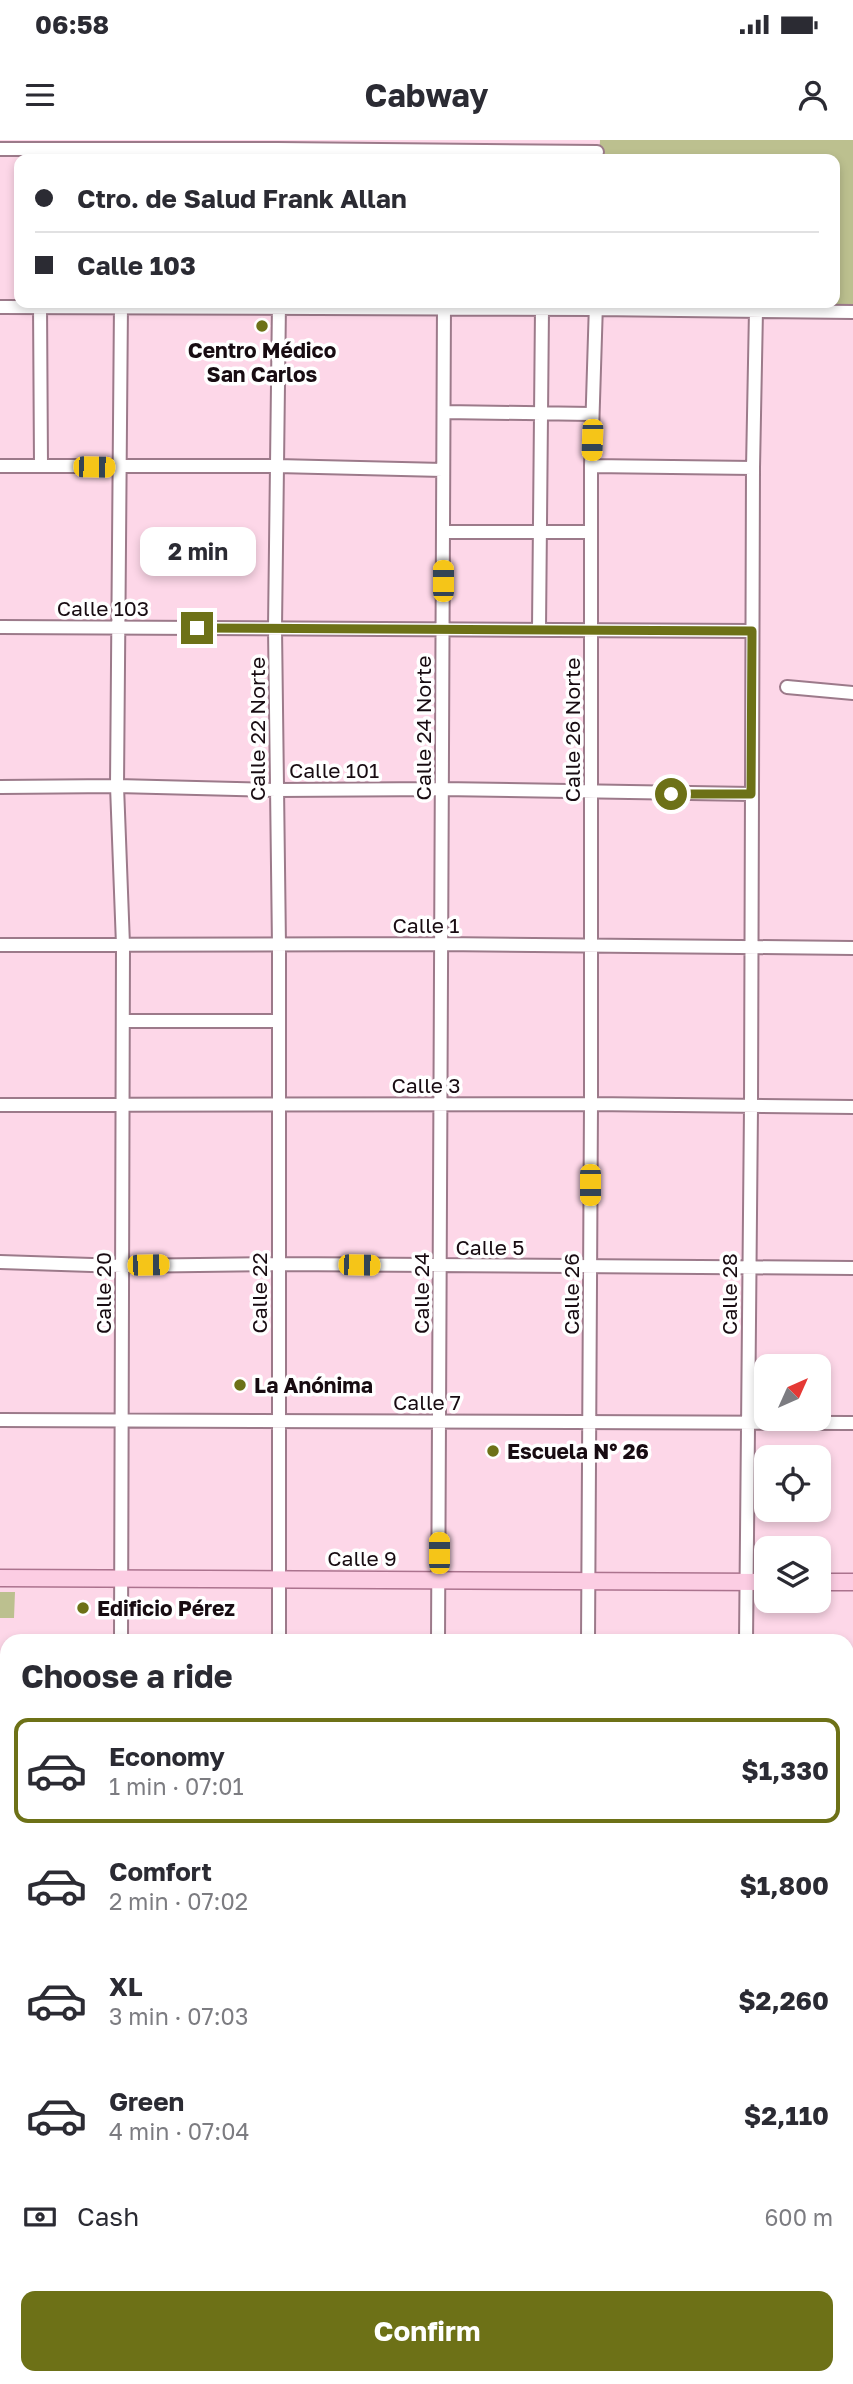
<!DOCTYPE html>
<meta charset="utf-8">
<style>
:root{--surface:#fff;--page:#f2f2f3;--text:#2b2b33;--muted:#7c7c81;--line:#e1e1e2;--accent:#6d7117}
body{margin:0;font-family:"Golos Text",sans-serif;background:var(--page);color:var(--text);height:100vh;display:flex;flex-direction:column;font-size:26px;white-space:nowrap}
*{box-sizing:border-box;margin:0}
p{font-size:23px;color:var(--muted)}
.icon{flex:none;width:38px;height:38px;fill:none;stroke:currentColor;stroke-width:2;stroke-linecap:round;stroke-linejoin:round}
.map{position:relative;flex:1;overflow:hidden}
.panel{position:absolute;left:0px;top:1494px;width:854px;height:751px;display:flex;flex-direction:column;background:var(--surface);border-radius:21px 21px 0 0;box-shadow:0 4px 10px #0003}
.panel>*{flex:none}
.banner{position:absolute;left:14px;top:14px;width:826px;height:154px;border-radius:14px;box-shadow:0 4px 10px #0003;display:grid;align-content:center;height:154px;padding:0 21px;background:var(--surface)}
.needle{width:46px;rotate:45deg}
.buttons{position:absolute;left:754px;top:1214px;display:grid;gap:14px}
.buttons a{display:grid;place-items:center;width:77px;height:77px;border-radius:14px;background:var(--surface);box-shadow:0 4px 10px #0003;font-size:35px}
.end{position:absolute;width:32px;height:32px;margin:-16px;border:9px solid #6d7117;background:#fff;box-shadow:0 0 0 4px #fff}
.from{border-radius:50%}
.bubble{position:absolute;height:49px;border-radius:14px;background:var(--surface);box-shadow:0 4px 10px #0003;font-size:23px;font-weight:700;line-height:49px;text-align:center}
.car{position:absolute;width:21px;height:42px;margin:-21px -10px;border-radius:9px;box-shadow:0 0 5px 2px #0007;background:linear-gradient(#f5c518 24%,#345 0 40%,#f5c518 0 76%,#345 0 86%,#f5c518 0)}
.banner b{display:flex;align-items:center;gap:24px;height:66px;font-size:26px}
.banner b+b{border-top:2px solid var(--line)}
.banner i{width:18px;height:18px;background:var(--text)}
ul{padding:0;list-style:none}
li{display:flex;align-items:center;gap:21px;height:105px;margin:0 14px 10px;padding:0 7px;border:4px solid transparent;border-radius:14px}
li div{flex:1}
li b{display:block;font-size:26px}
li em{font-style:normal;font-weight:700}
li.active{border-color:var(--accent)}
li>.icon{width:63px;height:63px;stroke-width:1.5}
h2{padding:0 21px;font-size:32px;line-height:84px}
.pay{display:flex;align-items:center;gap:18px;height:77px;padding:0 21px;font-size:26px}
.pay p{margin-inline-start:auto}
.button{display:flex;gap:14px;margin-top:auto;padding:14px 21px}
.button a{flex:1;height:80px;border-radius:14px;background:var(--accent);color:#fff;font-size:28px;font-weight:700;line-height:80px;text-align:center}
.status{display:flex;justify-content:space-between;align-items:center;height:49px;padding:0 35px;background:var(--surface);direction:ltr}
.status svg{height:19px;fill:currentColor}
header{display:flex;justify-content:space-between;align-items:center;height:91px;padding:0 21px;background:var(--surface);font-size:32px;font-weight:700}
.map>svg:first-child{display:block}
</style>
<div class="status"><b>06:58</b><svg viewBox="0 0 49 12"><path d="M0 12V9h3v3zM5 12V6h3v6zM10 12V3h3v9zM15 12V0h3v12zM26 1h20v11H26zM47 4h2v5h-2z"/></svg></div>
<header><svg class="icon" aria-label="menu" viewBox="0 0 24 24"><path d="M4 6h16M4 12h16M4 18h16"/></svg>Cabway<svg class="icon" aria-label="person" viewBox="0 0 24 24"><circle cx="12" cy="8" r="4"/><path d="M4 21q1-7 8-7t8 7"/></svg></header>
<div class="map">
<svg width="853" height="2244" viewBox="0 0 853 2244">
<rect width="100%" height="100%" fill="#fdd7e8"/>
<!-- green -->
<path fill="#bcc08f" d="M 600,0 L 853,0 L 853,167 L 599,165 L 599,163 L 835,163 L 835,19 L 599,19 Z
M 0,1452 L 15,1452 L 14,1478 L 0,1478 Z"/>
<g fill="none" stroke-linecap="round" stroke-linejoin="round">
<!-- minor casing -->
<g stroke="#9c7a8a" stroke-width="16">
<path id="minor" d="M 0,9 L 278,9 L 597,12
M 40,163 L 41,326
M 121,163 L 117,646 L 123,805 L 121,1502
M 279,163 L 275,488 L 279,806 L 279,1502
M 0,167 L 596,169 L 853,172
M 444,272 L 592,274
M 0,326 L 277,326 L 443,330
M 591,326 L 753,328
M 443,392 L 591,392
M 0,487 L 752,491
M 539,489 L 542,168
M 787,547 L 853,553
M 0,647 L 117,646 L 276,650 L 441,649 L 751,654
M 0,805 L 440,804 L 853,808
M 123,881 L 279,881
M 0,965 L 591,964 L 853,967
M 0,1122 L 122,1126 L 279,1124 L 853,1128
M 0,1280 L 853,1283
M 438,1502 L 444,163
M 588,1502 L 591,964 L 591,326 L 596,163
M 746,1502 L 751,967 L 753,328 L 756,170
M 0,1599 L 7,1599
M 847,1601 L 853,1601
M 0,1753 L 7,1754
M 847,1761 L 853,1761
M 0,1913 L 7,1913
M 847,1916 L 853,1916
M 0,2079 L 7,2079
M 847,2079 L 853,2079
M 0,2236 L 7,2236
M 434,2238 L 434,2244
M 590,2238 L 590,2244
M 745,2244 L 745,2238"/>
</g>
<!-- major casing -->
<g stroke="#ab738e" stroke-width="19">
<path id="major" d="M 0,1438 L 766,1442
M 819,1442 L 853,1442"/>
</g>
<!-- minor -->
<use href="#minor" stroke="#fff" stroke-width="12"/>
<!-- major -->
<use href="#major" stroke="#fccde3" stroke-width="16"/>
</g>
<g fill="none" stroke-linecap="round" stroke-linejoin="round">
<!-- route -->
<path stroke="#6d7117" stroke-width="9" d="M 197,488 L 752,491 L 751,654 L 671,654"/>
</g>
<!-- markers -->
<g fill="#6d7117" stroke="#fff" stroke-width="2.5">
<circle cx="262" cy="186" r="7"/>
<circle cx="240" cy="1245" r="7"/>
<circle cx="493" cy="1311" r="7"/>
<circle cx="83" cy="1468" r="7"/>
</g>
<g text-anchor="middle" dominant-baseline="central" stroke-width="7" stroke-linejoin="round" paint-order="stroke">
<!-- poi labels -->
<g font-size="21" font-weight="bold" fill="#180c12" stroke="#fff" text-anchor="start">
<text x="262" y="210" text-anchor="middle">Centro Médico<tspan x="262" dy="24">San Carlos</tspan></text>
<text x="254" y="1245">La Anónima</text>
<text x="507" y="1311">Escuela N° 26</text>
<text x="97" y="1468">Edificio Pérez</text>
</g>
<!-- street labels -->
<g font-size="21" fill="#180c12" stroke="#fff">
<text x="103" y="468">Calle 103</text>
<text transform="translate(423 588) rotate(-90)">Calle 24 Norte</text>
<text transform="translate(257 589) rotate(-90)">Calle 22 Norte</text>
<text transform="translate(572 590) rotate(-90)">Calle 26 Norte</text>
<text x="334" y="630">Calle 101</text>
<text x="426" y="785">Calle 1</text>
<text x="426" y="945">Calle 3</text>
<text x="490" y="1107">Calle 5</text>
<text transform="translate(103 1153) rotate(-90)">Calle 20</text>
<text transform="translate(259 1153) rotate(-90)">Calle 22</text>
<text transform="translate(421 1153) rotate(-90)">Calle 24</text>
<text transform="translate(571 1154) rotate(-90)">Calle 26</text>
<text transform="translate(729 1154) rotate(-90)">Calle 28</text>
<text x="427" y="1262">Calle 7</text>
<text x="362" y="1418">Calle 9</text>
</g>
</g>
</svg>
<div class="buttons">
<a><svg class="needle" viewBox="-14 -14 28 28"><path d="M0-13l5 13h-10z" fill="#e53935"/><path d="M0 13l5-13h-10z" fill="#7c7c81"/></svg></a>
<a><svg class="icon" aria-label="locate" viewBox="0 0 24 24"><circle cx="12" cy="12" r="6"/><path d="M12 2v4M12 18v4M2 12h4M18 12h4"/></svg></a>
<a><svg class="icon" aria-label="layers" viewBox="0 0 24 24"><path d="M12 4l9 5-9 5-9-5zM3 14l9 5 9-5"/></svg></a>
</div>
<i class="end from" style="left:671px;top:654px"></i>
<i class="end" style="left:197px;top:488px"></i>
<div class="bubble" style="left:140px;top:387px;width:116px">2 min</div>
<i class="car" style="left:592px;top:300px;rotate:182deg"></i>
<i class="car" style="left:94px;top:327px;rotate:91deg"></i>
<i class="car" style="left:443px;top:441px;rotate:0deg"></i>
<i class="car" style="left:590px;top:1045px;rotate:180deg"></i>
<i class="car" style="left:148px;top:1125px;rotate:89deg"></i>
<i class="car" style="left:359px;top:1125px;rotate:91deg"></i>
<i class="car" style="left:439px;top:1413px;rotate:0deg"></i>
<div class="banner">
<b><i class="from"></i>Ctro. de Salud Frank Allan</b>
<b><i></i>Calle 103</b>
</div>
<section class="panel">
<h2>Choose a ride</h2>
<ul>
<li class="active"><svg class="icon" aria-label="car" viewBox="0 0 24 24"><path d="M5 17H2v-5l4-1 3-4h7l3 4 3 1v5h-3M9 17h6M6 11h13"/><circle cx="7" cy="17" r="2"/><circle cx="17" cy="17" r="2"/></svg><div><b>Economy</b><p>1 min · 07:01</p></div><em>$1,330</em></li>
<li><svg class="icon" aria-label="car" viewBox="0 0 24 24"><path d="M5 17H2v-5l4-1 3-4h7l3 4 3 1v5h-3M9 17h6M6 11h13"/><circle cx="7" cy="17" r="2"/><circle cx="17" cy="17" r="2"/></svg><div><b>Comfort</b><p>2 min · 07:02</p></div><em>$1,800</em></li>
<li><svg class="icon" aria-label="car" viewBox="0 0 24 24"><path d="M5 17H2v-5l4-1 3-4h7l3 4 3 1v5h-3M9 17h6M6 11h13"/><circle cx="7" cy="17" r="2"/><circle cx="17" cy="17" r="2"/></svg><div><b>XL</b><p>3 min · 07:03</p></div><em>$2,260</em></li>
<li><svg class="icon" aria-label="car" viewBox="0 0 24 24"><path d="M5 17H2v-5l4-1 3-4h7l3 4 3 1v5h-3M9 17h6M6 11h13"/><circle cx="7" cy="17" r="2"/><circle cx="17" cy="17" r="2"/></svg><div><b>Green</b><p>4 min · 07:04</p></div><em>$2,110</em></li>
</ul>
<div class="pay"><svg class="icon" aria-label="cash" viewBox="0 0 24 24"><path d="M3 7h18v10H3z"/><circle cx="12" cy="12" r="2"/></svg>Cash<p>600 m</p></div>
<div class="button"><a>Confirm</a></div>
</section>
</div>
